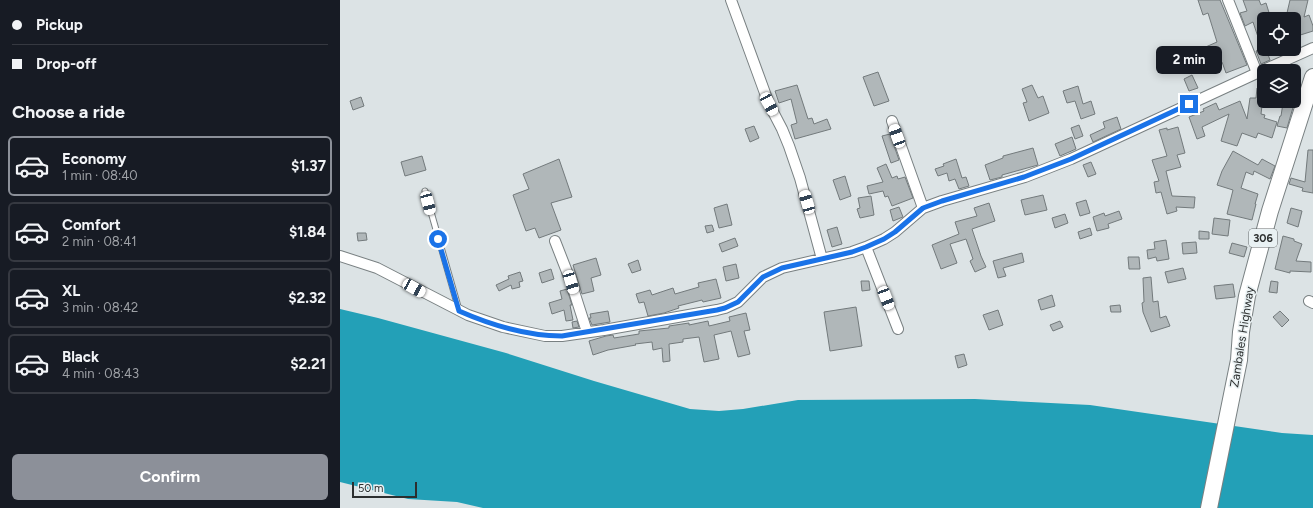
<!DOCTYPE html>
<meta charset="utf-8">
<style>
:root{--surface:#171b24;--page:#20242c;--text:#f1f3f6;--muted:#9ea1a6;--line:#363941;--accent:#8c9099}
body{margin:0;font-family:Figtree,sans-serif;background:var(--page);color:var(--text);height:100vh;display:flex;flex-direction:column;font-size:15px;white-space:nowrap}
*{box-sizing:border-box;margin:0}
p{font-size:13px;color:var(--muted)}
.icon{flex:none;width:22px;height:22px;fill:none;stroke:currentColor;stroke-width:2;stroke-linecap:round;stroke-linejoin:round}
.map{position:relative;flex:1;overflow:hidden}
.side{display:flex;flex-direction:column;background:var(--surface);width:340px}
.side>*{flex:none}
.top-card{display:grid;align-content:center;height:88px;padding:0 12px;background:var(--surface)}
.controls{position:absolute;left:917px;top:12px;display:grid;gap:8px}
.controls a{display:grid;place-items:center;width:44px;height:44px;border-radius:6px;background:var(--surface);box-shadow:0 2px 10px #0003;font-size:20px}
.scale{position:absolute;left:12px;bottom:10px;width:65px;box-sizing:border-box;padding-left:4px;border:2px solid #2c2f2f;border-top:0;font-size:11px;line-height:14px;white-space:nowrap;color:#2c2f2f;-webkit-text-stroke:3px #e9f1f3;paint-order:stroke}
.end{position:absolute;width:18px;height:18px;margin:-9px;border:5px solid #1a73e8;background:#fff;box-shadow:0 0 0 2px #fff}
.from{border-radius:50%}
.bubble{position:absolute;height:28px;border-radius:6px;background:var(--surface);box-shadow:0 2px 10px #0003;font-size:13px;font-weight:700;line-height:28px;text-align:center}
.car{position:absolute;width:12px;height:24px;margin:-12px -6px;border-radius:5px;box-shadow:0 0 3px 1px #0007;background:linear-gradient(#fff 24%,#345 0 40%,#fff 0 76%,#345 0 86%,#fff 0)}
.top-card b{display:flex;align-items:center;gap:14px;height:38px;font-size:15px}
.top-card b+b{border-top:1px solid var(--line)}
.top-card i{width:10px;height:10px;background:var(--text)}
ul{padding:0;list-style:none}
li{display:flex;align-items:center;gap:12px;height:60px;margin:0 8px 6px;padding:0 4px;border:2px solid var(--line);border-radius:6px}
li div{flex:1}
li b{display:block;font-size:15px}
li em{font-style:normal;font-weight:700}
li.active{border-color:var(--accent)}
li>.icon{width:36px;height:36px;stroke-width:1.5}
h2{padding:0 12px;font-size:18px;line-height:48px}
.cta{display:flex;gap:8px;margin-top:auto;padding:8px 12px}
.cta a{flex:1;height:46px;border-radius:6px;background:var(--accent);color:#fff;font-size:16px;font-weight:700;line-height:46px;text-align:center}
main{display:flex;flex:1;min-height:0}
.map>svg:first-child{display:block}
</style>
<main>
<section class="side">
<div class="top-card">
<b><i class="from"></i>Pickup</b>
<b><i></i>Drop-off</b>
</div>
<h2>Choose a ride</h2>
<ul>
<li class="active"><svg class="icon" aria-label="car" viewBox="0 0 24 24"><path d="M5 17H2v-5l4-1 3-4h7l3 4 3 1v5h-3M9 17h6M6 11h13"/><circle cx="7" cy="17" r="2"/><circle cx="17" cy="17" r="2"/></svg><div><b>Economy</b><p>1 min · 08:40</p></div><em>$1.37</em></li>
<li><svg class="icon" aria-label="car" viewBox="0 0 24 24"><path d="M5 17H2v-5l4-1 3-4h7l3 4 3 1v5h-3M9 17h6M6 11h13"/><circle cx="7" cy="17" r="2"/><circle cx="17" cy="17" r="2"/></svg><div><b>Comfort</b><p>2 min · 08:41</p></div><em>$1.84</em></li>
<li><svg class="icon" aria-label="car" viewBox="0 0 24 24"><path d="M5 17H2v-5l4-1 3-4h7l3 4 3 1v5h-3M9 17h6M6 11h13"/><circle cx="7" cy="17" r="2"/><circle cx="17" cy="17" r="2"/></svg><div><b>XL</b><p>3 min · 08:42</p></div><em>$2.32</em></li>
<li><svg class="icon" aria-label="car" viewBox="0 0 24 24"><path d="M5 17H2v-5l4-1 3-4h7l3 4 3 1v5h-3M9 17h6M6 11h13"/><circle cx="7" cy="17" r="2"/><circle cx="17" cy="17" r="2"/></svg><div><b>Black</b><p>4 min · 08:43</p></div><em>$2.21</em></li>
</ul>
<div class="cta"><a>Confirm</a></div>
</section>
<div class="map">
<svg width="973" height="508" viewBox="0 0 973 508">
<rect width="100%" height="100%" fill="#dce3e5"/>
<!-- water -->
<path fill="#23a0b7" d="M 0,309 L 38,318 L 166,353 L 254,381 L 350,409 L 379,411 L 403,409 L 458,400 L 635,399 L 750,405 L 942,433 L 973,435 L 973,508 L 143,508 L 117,502 L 68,499 L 0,482 Z"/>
<!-- building -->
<path fill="#b0b7b9" stroke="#737a7c" d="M 858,0 L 880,0 L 907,65 L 886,73 L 882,62 L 860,72 L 852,53 L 877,42 L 868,13 L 863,15 Z
M 903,0 L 919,0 L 921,5 L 926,3 L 931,19 L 924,19 L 924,49 L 926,49 L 930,60 L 921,64 L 916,51 L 922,49 L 913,22 L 905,26 L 900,13 L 907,11 Z
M 950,0 L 968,0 L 964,17 L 969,15 L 973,26 L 973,31 L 954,37 L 954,19 L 933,19 L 933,18 L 947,13 Z
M 538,72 L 549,101 L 534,106 L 523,77 Z
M 852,75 L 858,88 L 849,91 L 844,79 Z
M 457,85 L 468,119 L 472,118 L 474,124 L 487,119 L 491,129 L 455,139 L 451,125 L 457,123 L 451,99 L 439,103 L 435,91 Z
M 692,85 L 698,98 L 703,96 L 709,113 L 689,121 L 683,103 L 687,102 L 682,89 Z
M 738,86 L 743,104 L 751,101 L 755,114 L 741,119 L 735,101 L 727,103 L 723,91 Z
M 917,88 L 924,89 L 921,114 L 925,115 L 924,118 L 937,122 L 932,138 L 918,133 L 916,138 L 902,133 L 897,146 L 881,141 L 889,114 L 862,127 L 865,136 L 857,139 L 849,117 L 864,111 L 863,109 L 876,103 L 879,110 L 900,101 L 907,119 L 910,98 L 916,98 Z
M 21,97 L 24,106 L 13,110 L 10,101 Z
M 943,103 L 954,104 L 947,128 L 937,126 L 940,116 L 941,116 Z
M 777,117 L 781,129 L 753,142 L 750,135 L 765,128 L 763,122 Z
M 739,125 L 743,136 L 735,139 L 731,128 Z
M 414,126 L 419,138 L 410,142 L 405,129 Z
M 838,127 L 845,153 L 837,155 L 841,167 L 826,171 L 832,196 L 855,197 L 854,208 L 836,207 L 837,211 L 827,214 L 821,192 L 816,193 L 814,182 L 819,181 L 812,160 L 827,156 L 819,130 L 827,128 L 827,130 Z
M 550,134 L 559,160 L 551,163 L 542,136 Z
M 732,137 L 736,149 L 720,156 L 715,144 Z
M 693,148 L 698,165 L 662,175 L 662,177 L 650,180 L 645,165 L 663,158 L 663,156 Z
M 968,150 L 973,150 L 973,193 L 962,191 L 963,188 L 949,184 L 951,178 L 965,182 Z
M 893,151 L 918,165 L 922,159 L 935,166 L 930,179 L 914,171 L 913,175 L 906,172 L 901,188 L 918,194 L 915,204 L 916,204 L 912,220 L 887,214 L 893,190 L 877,185 L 882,171 Z
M 82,156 L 86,170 L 65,176 L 61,162 Z
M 219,159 L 232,197 L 211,203 L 221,230 L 199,238 L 195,228 L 186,231 L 173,195 L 189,189 L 183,174 Z
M 616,159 L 622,178 L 626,177 L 629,186 L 619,189 L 615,179 L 609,181 L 607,173 L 598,176 L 595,169 L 604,166 L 603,164 Z
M 751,162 L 756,174 L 748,177 L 743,165 Z
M 546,164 L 552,178 L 557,176 L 558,179 L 565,177 L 573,198 L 552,206 L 548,196 L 545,197 L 543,191 L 529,194 L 527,186 L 543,182 L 537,168 Z
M 505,176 L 511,196 L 500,200 L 493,180 Z
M 703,195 L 707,210 L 685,215 L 681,200 Z
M 531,196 L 534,215 L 520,218 L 517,209 L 520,208 L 518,198 Z
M 746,200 L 750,213 L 740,216 L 736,203 Z
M 649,203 L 655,221 L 632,229 L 641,256 L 646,267 L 635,272 L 630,261 L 633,259 L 626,239 L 610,244 L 617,263 L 601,269 L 592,245 L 619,234 L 615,222 L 637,216 L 634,208 Z
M 387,204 L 392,225 L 379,228 L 374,208 Z
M 559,207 L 563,217 L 553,221 L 550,210 Z
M 951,208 L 962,211 L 958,227 L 947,223 Z
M 779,211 L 782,219 L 768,224 L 769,228 L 757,231 L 753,217 L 764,213 L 765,216 Z
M 725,214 L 728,223 L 715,228 L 712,218 Z
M 874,218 L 890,220 L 888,236 L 872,234 Z
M 372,225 L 374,231 L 367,233 L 365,226 Z
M 497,227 L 502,244 L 492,247 L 487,230 Z
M 750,228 L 752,235 L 740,239 L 738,232 Z
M 859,231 L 869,232 L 869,239 L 859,239 Z
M 17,233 L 26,233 L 27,240 L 18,241 Z
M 943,236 L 954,239 L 954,241 L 962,244 L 956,261 L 971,262 L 971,272 L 950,271 L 950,273 L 935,269 Z
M 395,238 L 398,246 L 382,252 L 379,244 Z
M 826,240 L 829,259 L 817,261 L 816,257 L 808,259 L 807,250 L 815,249 L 814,242 Z
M 856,242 L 857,253 L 843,254 L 842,243 Z
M 892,243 L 907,247 L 904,257 L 889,253 Z
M 682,253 L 684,262 L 663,268 L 666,276 L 658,278 L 653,261 Z
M 788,257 L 799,257 L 800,269 L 789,269 Z
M 256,258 L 261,275 L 251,278 L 254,291 L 242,294 L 233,265 Z
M 298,260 L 301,270 L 292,273 L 288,264 Z
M 396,264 L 399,278 L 386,281 L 383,267 Z
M 843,268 L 846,279 L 828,283 L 825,272 Z
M 211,269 L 214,279 L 202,283 L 199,273 Z
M 180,272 L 183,281 L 179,282 L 180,287 L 172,289 L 171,285 L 159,291 L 156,285 L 169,279 L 168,276 Z
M 811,277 L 813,302 L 818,301 L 820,318 L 826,316 L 830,326 L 811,332 L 803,312 L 802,303 L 804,302 L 803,278 Z
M 376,279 L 381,298 L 363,302 L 362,300 L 338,306 L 339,308 L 324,313 L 308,316 L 304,302 L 299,303 L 296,294 L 310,290 L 312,295 L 333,288 L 335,294 L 359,287 L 358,283 Z
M 521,281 L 529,281 L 530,290 L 522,291 Z
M 931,281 L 938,282 L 937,293 L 929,292 Z
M 893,284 L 895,297 L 876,299 L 874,286 Z
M 227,289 L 232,305 L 230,305 L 233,320 L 226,321 L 224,310 L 212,314 L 209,303 L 222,299 L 220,291 Z
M 712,295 L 715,306 L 701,310 L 698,300 Z
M 780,305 L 781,312 L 771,312 L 770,306 Z
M 516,307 L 522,346 L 490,351 L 484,312 Z
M 658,310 L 663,325 L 649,330 L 643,315 Z
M 268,311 L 270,322 L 252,325 L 249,318 L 251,318 L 250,314 Z
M 940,311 L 949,320 L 942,327 L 933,317 Z
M 406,313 L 410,330 L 404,331 L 410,354 L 398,357 L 391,331 L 374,335 L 379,359 L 364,362 L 359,337 L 343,339 L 343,342 L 329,344 L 330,361 L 323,362 L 322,348 L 313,350 L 312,342 L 295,344 L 296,345 L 268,350 L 253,355 L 249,341 L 266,336 L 273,335 L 274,338 L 299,334 L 299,331 L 329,328 L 329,326 L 349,323 L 349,325 L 368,321 L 369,326 L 390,321 L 389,317 Z
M 237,321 L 239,327 L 233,328 L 232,322 Z
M 720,321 L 723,327 L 713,331 L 710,325 Z
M 624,354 L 627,365 L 618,368 L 615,356 Z"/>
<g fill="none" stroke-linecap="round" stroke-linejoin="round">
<!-- service casing -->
<g stroke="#798082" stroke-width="7">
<path id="service" d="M 85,191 L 119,310"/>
</g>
<!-- minor casing -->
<g stroke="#798082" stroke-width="12">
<path id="minor" d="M 391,0 L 429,104 L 442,129 L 449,146 L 460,178 L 482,259
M 888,0 L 917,73
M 552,121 L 583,208
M 215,241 L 231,282 L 247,332
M 526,247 L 558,329
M 0,256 L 37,268 L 128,315 L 163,327 L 205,336 L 222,336 L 264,330 L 377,310 L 385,308 L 398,302 L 423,277 L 442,268 L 512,252 L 526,247 L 544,239 L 555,232 L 583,208 L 602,201 L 685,177 L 731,159 L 917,73 L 973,48
M 969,301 L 973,303"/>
</g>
<!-- primary casing -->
<g stroke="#798082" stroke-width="18">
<path id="primary" d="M 869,508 L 899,360 L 901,332 L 907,296 L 930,211 L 973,77"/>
</g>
<!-- service -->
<use href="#service" stroke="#fff" stroke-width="5"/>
<!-- minor -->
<use href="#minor" stroke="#fff" stroke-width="10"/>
<!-- primary -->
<use href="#primary" stroke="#fff" stroke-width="16"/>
</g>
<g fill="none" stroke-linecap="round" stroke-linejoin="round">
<!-- route -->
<path stroke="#1a73e8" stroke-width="5" d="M 98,239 L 119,311 C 151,325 186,336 222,336 L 377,310 L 385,308 L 398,302 L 423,277 L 442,268 L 512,252 L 526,247 L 544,239 L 555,232 L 583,208 L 602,201 L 684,177 L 731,159 L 849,104"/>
</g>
<g text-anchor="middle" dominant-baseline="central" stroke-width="3" stroke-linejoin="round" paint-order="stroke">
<!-- shield labels -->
<rect fill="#e9f1f3" stroke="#65696a" stroke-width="1" x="909" y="229" width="28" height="18" rx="3"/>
<g font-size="11" font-weight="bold" fill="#2c2f2f">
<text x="923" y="238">306</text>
</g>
<!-- street labels -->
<g font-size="12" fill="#2c2f2f" stroke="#e9f1f3">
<text transform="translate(902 337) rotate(-81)">Zambales Highway</text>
</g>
</g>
</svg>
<div class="controls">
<a><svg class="icon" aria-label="locate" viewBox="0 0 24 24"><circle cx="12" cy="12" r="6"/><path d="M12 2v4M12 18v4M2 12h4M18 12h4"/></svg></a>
<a><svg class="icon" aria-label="layers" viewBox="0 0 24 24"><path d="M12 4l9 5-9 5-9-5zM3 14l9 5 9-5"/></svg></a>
</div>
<div class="scale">50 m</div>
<i class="end from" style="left:98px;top:239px"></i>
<i class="end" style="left:849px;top:104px"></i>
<div class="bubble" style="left:816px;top:46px;width:66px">2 min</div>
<i class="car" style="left:429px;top:104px;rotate:152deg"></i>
<i class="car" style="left:557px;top:136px;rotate:340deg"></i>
<i class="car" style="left:467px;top:202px;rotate:344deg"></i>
<i class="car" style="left:88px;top:203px;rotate:165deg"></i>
<i class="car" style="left:231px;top:282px;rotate:163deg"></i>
<i class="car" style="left:74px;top:288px;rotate:119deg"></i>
<i class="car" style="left:546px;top:298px;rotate:159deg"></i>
</div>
</main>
